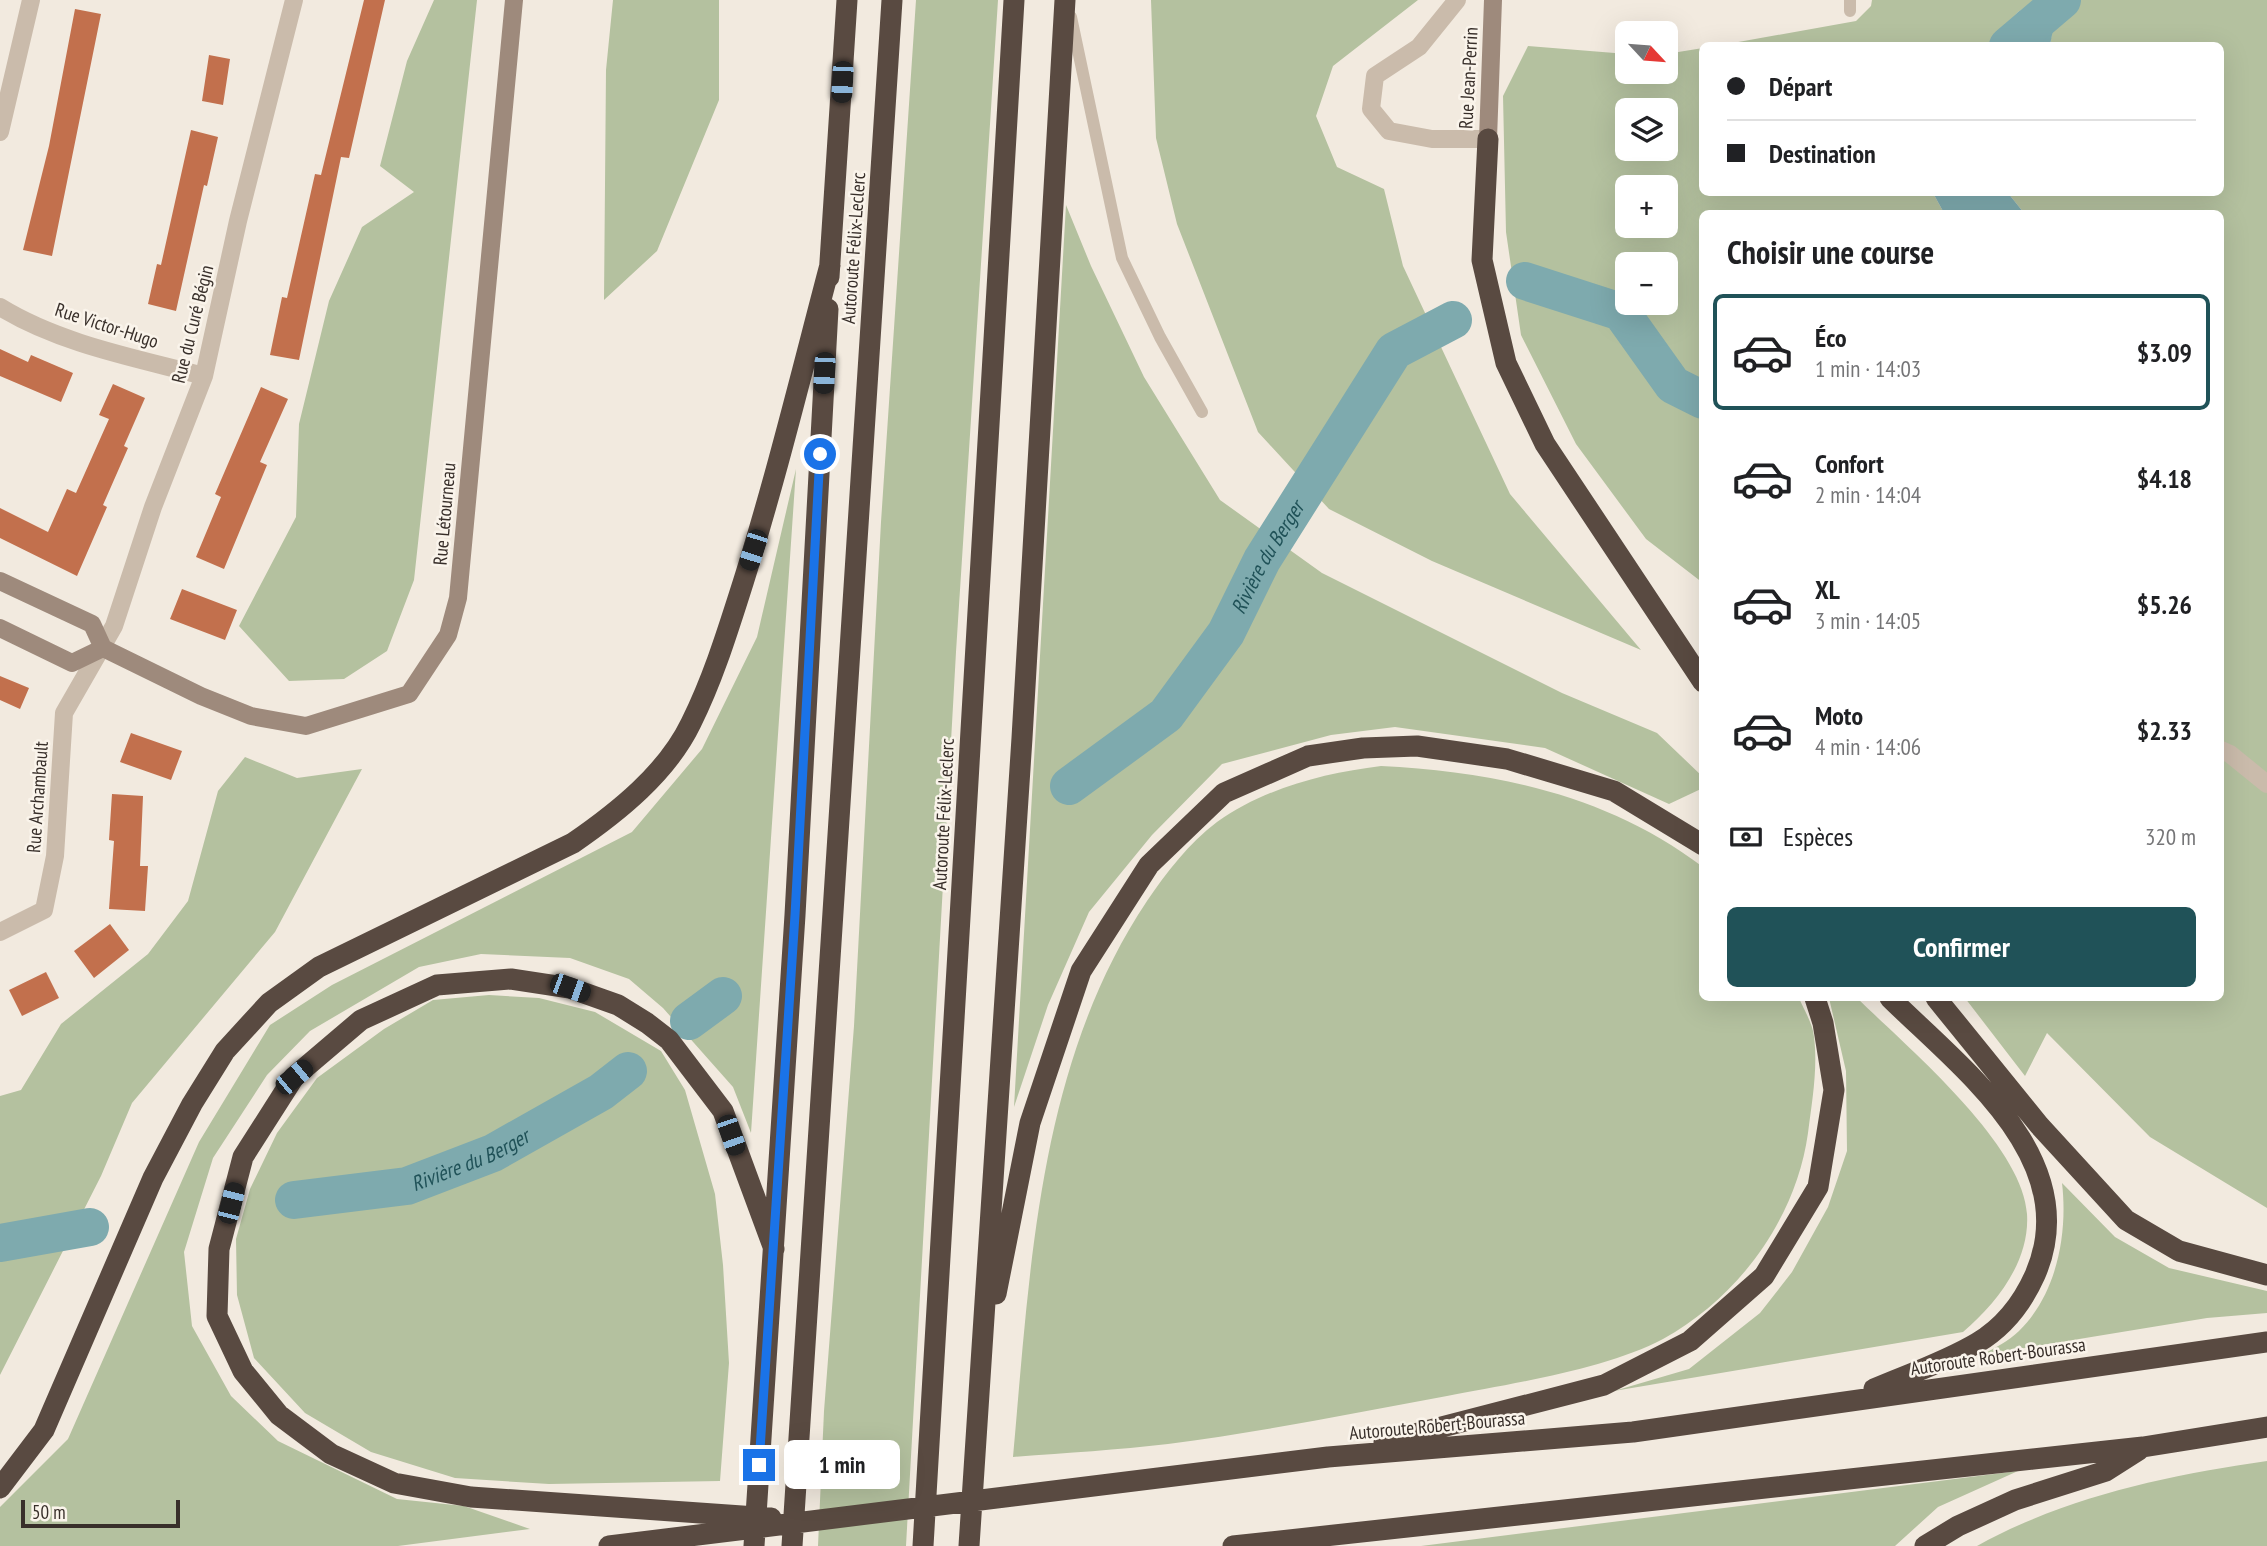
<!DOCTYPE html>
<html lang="fr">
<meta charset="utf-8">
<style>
:root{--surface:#fff;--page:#f2f2f2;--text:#202124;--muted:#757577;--line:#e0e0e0;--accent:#205258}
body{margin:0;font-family:"PT Sans Narrow",sans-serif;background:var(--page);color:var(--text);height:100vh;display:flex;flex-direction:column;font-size:26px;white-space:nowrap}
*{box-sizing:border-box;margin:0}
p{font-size:23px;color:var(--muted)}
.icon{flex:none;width:38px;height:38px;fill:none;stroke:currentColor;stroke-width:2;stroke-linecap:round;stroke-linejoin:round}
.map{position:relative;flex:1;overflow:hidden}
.details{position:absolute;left:1699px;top:210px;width:525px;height:791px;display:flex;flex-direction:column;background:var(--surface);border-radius:10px;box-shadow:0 7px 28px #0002}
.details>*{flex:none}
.banner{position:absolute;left:1699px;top:42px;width:525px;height:154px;border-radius:10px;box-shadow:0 7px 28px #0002;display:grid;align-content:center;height:154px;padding:0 28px;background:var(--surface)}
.needle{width:46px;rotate:116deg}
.fabs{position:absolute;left:1615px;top:21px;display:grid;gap:14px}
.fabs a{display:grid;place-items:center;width:63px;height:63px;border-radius:10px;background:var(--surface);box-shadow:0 7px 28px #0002;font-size:35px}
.scale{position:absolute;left:21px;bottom:18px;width:159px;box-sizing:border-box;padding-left:7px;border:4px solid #382f2a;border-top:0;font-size:19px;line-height:24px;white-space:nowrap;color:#382f2a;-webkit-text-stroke:5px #faf4eb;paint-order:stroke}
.end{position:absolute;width:32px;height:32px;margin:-16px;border:9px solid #1a73e8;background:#fff;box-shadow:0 0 0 4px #fff}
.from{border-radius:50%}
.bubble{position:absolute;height:49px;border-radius:10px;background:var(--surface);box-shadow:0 7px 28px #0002;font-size:23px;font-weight:700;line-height:49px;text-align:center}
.car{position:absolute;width:21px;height:42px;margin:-21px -10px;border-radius:9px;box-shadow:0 0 5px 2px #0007;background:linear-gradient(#222 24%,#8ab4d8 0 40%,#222 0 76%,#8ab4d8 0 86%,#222 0)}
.banner b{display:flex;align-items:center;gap:24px;height:66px;font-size:26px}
.banner b+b{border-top:2px solid var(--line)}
.banner i{width:18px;height:18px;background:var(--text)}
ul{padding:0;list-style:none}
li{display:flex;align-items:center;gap:21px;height:116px;margin:0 14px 10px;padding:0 14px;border:4px solid transparent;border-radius:10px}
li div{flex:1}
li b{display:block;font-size:26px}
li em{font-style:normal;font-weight:700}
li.selected{border-color:var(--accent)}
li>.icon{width:63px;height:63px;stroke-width:1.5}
h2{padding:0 28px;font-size:32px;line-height:84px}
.pay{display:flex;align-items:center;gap:18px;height:77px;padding:0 28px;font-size:26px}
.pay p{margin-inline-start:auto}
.cta{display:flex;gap:14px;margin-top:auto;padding:14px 28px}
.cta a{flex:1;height:80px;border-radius:10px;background:var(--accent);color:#fff;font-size:28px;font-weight:700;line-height:80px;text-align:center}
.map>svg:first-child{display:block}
</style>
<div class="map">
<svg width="2267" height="1546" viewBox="0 0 2267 1546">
<rect width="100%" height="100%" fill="#f2eadf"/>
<!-- green -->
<path fill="#b4c19f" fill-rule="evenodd" d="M 434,0 L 477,0 L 414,580 L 387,651 L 344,679 L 289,681 L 239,626 L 296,517 L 299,424 L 329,301 L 362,227 L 414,192 L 380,166 L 407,61 Z
M 613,0 L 719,0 L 719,100 L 657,251 L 604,300 L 606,70 Z
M 916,0 L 998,0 L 956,652 L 906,1546 L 818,1546 L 824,1411 L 854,1026 L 881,522 Z
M 1151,0 L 1418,0 L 1333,66 L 1316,116 L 1337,167 L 1384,189 L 1403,266 L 1510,494 L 1641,650 L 1432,561 L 1329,509 L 1258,432 L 1177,224 L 1156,138 Z
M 1872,0 L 2039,0 L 2018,12 L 1991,45 L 1716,46 L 1856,21 L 1871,6 Z
M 2057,0 L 2267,0 L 2267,1208 L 2150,1137 L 2047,1033 L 2025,1076 L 1965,998 L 2221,998 L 2221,214 L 2024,213 L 2008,193 L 2221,192 L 2221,46 L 2050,45 Z
M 1528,46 L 1627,54 L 1628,72 L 1666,72 L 1666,54 L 1703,48 L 1703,192 L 1933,193 L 1944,213 L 1703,214 L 1703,583 L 1646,539 L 1576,444 L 1521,335 L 1506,232 L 1503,96 ZM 1628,110 L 1666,110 L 1666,149 L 1628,149 ZM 1628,187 L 1666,187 L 1666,226 L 1628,226 ZM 1628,264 L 1666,264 L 1666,303 L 1628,303 Z
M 1066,205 L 1091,266 L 1144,377 L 1220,500 L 1322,573 L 1562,693 L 1657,733 L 1703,777 L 1703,788 L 1669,804 L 1545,748 L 1395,727 L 1331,735 L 1222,764 L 1152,835 L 1089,912 L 1048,1005 L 1014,1107 Z
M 796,469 L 751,1133 L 733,1087 L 663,1008 L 629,979 L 570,958 L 481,954 L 419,967 L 310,1031 L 267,1075 L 213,1158 L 184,1252 L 192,1326 L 231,1396 L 278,1441 L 397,1499 L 464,1506 L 530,1529 L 398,1546 L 0,1546 L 0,1507 L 68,1439 L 199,1142 L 270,1025 L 332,985 L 632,832 L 702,749 L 757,637 Z
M 245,757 L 297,778 L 362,769 L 275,932 L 132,1103 L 101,1176 L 0,1375 L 0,1096 L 21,1090 L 61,1024 L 148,954 L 188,901 L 218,791 Z
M 1381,766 C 1497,772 1608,795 1703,867 L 1703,998 L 1799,998 C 1804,1010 1813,1024 1814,1037 C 1818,1068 1812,1102 1808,1133 C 1796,1219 1739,1297 1663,1339 C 1607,1369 1510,1384 1447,1396 C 1354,1413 1261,1432 1168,1444 C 1117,1450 1065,1453 1013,1457 C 1030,1269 1038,1064 1147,901 C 1166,873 1189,843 1217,822 C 1265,788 1324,773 1381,766 Z
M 489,995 L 539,998 L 595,1012 L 661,1051 L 685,1090 L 715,1194 L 723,1265 L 729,1363 L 720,1481 L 549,1484 L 455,1478 L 371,1452 L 305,1413 L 254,1358 L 237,1295 L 236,1239 L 250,1189 L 277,1133 L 317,1078 L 384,1029 L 433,1000 Z
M 1829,998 L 1857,998 C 1906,1046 2023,1144 2027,1214 C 2030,1261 1997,1303 1963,1332 L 1614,1391 L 1689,1369 L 1760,1313 L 1792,1272 L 1828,1207 L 1847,1151 L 1846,1071 Z
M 2062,1183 L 2115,1237 L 2169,1268 L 2267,1291 L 2267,1313 L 2207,1318 L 1982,1355 C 1994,1348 2009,1341 2019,1331 C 2057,1294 2068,1233 2062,1183 Z
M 2267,1461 L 2267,1546 L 1977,1546 C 2065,1497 2168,1475 2267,1461 Z
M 2018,1471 L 1938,1507 L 1895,1546 L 1421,1546 Z"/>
<!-- water -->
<path fill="#7eaaae" d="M 2039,0 L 2057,0 L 2058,5 L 2050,45 L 1991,45 L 2018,12 Z
M 1933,193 L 2008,193 L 2024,213 L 1944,213 Z"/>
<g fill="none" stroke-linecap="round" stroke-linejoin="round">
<!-- river -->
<g stroke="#7eaaae" stroke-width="38">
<path d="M 2008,46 L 2062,0"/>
<path d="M 1525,281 L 1621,312 L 1673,385 L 1703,400"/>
<path id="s1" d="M 1069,786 L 1166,715 L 1226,633 L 1262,560 L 1394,351 L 1453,320"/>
<path d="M 689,1021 L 723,996"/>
<path id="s2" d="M 294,1200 L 407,1186 L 493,1153 L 601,1092 L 628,1071"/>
<path d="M 0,1243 L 90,1227"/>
</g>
</g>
<!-- building -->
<path fill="#c2704d" d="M 364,0 L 385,0 L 349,158 L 341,157 L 299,360 L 270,355 L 282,297 L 287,298 L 315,174 L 321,175 Z
M 75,9 L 101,14 L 52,256 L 23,250 L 49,146 Z
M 209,55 L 230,59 L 223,105 L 202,101 Z
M 191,130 L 218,137 L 207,186 L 204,185 L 176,311 L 148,304 L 157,264 L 161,265 Z
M 0,349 L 28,362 L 31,355 L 73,373 L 61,402 L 0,376 Z
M 113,384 L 145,398 L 124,446 L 128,448 L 103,505 L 107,507 L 77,576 L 0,538 L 0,508 L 48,532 L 67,489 L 76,493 L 109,419 L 99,415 Z
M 261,387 L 288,399 L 260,462 L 267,465 L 224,569 L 196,557 L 221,497 L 215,494 Z
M 182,589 L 237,610 L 225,640 L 170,619 Z
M 0,676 L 29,688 L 20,709 L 0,700 Z
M 131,733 L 182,751 L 171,780 L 120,762 Z
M 112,794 L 143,796 L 140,866 L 148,866 L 145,911 L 109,909 L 114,841 L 109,840 Z
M 110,924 L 129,950 L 94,978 L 74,951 Z
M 46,972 L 59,998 L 22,1016 L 9,990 Z"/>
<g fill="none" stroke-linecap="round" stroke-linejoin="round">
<!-- lane -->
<path stroke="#cabbab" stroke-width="12" d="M 1850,11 L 1850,0
M 1071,17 L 1122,258 L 1160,337 L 1202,412"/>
<!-- street -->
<path stroke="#cabbab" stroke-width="18" d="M 1457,0 L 1419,47 L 1375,76 L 1371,109 L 1389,131 L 1432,139 L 1488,139
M 0,132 L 31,0
M 0,307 C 60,344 136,358 204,376
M 2221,750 L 2230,754 L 2267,784
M 0,932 L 44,910 L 55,856 L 64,713 L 114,626 L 153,507 L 204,376 L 238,221 L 294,0"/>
<!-- secondary -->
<path stroke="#9e8a7c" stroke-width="18" d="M 1488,139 L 1493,0
M 0,581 L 92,624 L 103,648
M 0,628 L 72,663 L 103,648
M 103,648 L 201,696 L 251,716 L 306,726 L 409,694 L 448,635 L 458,598 L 514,0"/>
<!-- highway -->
<path stroke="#594a41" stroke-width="21" d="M 1488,139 L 1482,260 L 1506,363 L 1545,444 L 1703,682
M 829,277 L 847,0
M 1936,998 L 2039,1125 L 2126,1220 L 2179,1251 L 2267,1275
M 996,1294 L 1030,1123 L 1081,971 L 1149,865 L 1224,793 L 1308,756 L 1363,748 L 1417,746 L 1507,759 L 1614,791 L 1703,845
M 1874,1389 C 1909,1374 1945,1362 1977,1343 C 2004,1327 2022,1304 2035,1275 C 2085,1160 1962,1069 1890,998
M 1384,1442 L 1604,1385 L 1690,1341 L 1764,1276 L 1818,1187 L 1834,1090 L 1823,1023 L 1815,998
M 0,1488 L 44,1430 L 153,1178 L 192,1104 L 225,1051 L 269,1003 L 319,967 L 573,843 C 618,812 667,773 691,723 C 713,679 728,630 743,583 C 776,478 802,371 830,265
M 771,1518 L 471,1497 L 394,1483 L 331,1454 L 279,1415 L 243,1371 L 217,1316 L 219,1249 L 243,1157 L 294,1077 L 361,1020 L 437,985 L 511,979 L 570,988 L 618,1005 L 647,1023 L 669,1040 L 723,1111 L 774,1249
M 609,1546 L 1328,1457 L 1633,1432 L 2267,1342
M 754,1546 L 795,915 L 828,309
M 792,1546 L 892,0
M 923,1546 L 1014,0
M 969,1546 L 1022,738 L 1065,0
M 1233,1546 L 2143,1447 L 2267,1427
M 1925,1546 L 1958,1526 L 2015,1500 L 2106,1471 L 2139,1450"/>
</g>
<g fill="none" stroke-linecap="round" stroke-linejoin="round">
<!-- route -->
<path stroke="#1a73e8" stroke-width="9" d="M 759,1465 L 795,915 L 820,454"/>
</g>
<g text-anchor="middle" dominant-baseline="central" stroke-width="5" stroke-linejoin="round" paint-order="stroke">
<!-- street labels -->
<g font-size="19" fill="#382f2a" stroke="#faf4eb">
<text transform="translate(1468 78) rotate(-87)">Rue Jean-Perrin</text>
<text transform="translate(853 248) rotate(-86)">Autoroute Félix-Leclerc</text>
<text transform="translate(192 324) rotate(-76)">Rue du Curé Bégin</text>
<text transform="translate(107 325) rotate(18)">Rue Victor-Hugo</text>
<text transform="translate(444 514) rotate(-85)">Rue Létourneau</text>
<text transform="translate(37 797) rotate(-86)">Rue Archambault</text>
<text transform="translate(943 814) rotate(-87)">Autoroute Félix-Leclerc</text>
<text transform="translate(1998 1356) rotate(-8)">Autoroute Robert-Bourassa</text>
<text transform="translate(1437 1425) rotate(-5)">Autoroute Robert-Bourassa</text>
</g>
<!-- water labels -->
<g font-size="21" font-style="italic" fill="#205258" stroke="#faf4eb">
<text stroke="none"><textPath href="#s1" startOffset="308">Rivière du Berger</textPath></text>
<text stroke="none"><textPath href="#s2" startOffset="182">Rivière du Berger</textPath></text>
</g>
</g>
</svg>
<div class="fabs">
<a><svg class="needle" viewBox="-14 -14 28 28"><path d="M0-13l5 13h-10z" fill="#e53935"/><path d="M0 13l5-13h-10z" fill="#757577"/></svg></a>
<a><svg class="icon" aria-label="layers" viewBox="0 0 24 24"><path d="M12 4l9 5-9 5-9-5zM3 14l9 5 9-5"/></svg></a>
<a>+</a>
<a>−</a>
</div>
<div class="scale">50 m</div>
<i class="end from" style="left:820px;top:454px"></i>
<i class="end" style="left:759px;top:1465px"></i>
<div class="bubble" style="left:784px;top:1440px;width:116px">1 min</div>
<i class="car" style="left:842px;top:82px;rotate:183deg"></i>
<i class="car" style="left:824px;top:373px;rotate:183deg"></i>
<i class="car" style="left:753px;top:550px;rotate:198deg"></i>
<i class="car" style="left:570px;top:988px;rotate:110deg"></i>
<i class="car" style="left:294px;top:1077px;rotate:50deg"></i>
<i class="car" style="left:731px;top:1135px;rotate:161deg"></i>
<i class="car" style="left:231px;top:1203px;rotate:14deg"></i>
<div class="banner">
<b><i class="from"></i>Départ</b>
<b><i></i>Destination</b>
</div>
<section class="details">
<h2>Choisir une course</h2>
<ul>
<li class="selected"><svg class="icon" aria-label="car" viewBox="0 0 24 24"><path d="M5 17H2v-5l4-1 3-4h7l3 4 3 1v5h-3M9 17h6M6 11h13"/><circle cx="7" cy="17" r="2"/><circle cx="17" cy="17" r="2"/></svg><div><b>Éco</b><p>1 min · 14:03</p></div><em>$3.09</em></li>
<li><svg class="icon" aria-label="car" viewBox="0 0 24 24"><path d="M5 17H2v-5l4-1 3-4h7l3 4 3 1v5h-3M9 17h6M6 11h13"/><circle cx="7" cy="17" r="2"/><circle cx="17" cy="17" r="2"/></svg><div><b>Confort</b><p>2 min · 14:04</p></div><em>$4.18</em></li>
<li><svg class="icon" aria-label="car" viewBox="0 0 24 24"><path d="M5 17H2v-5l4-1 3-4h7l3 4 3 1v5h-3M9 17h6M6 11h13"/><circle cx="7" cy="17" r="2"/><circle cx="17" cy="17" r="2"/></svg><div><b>XL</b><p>3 min · 14:05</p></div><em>$5.26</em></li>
<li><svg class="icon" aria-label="car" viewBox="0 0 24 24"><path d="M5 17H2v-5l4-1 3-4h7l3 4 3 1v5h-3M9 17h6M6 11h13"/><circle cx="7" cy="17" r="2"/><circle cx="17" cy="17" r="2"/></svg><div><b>Moto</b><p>4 min · 14:06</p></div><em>$2.33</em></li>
</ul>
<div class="pay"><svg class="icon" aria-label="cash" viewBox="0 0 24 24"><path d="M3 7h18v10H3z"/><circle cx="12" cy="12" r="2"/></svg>Espèces<p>320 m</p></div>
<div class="cta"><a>Confirmer</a></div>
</section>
</div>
